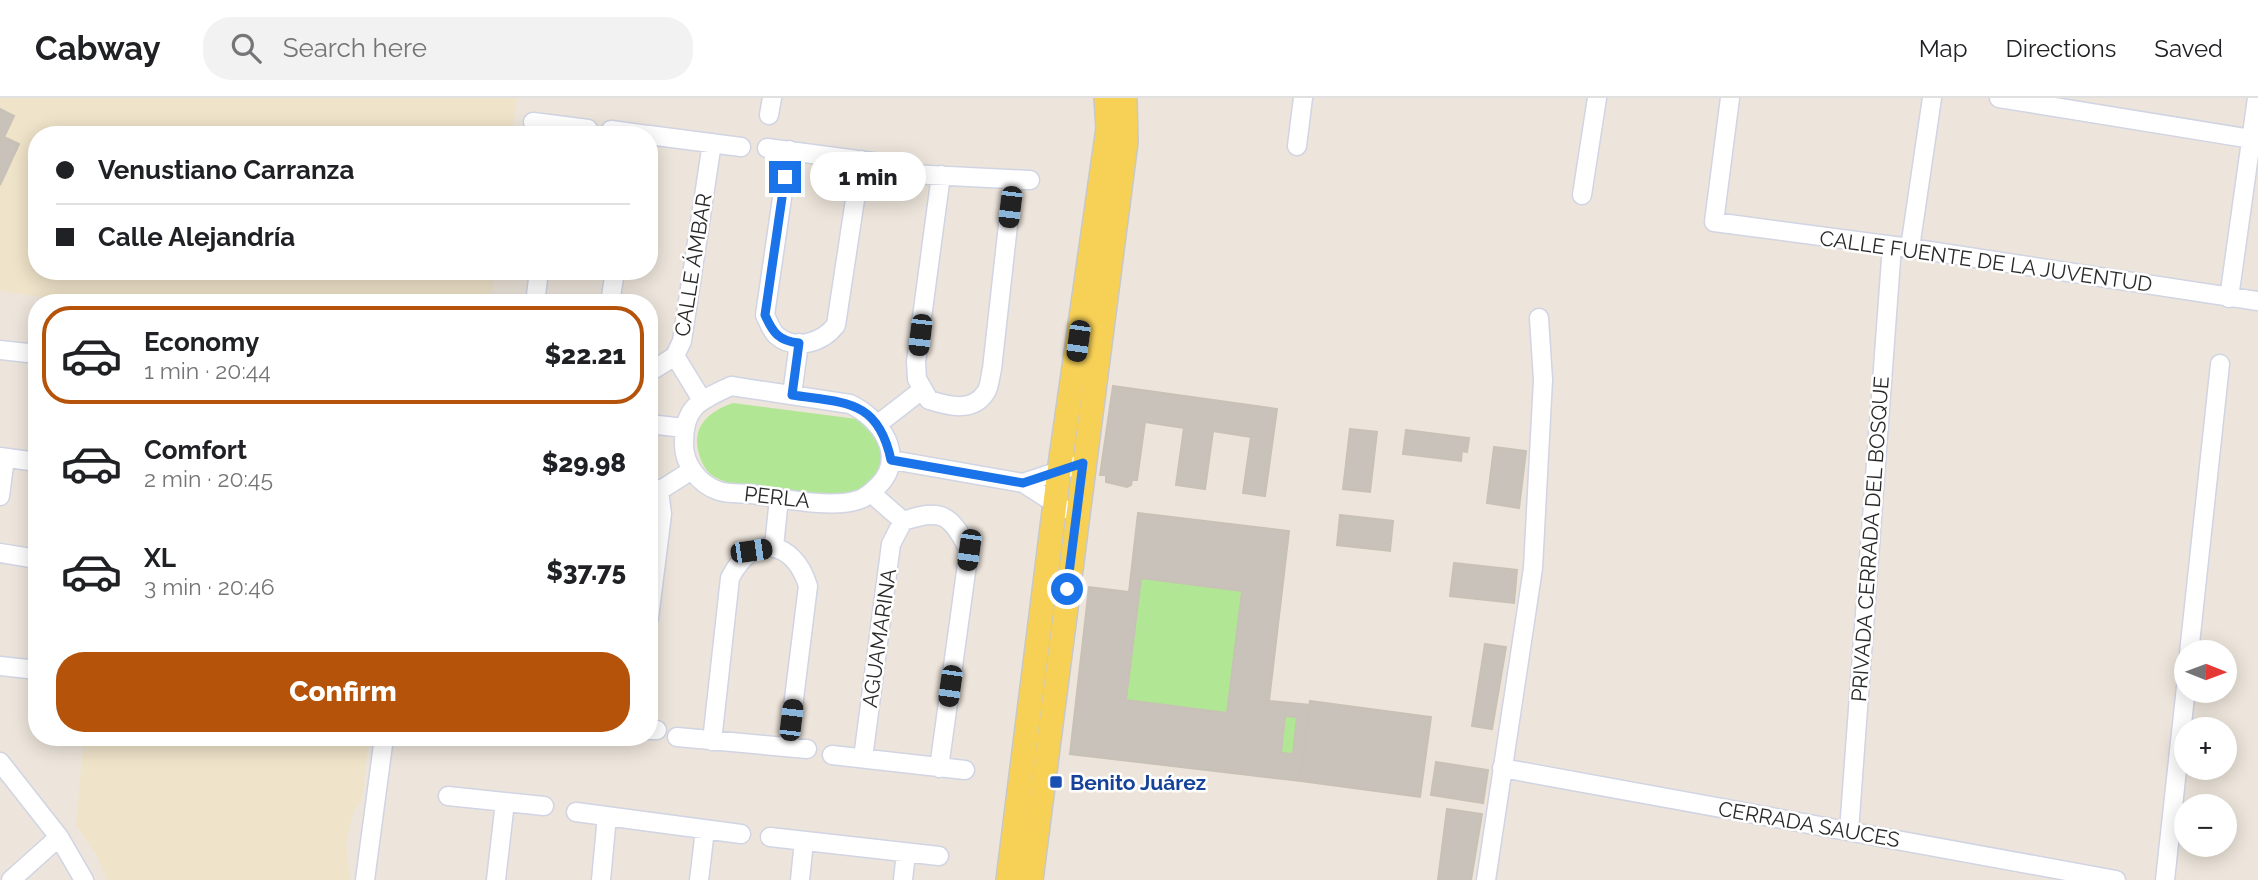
<!DOCTYPE html>
<meta charset="utf-8">
<style>
:root{--surface:#fff;--page:#f2f2f2;--text:#202124;--muted:#757577;--line:#e0e0e0;--accent:#b45309}
body{margin:0;font-family:Raleway,sans-serif;background:var(--page);color:var(--text);height:100vh;display:flex;flex-direction:column;font-size:26px;white-space:nowrap}
*{box-sizing:border-box;margin:0}
p{font-size:23px;color:var(--muted)}
.icon{flex:none;width:38px;height:38px;fill:none;stroke:currentColor;stroke-width:2;stroke-linecap:round;stroke-linejoin:round}
.map{position:relative;flex:1;overflow:hidden}
.drawer{position:absolute;left:28px;top:196px;width:630px;height:452px;display:flex;flex-direction:column;background:var(--surface);border-radius:28px;box-shadow:0 4px 18px #0003}
.drawer>*{flex:none}
.guide{position:absolute;left:28px;top:28px;width:630px;height:154px;border-radius:28px;box-shadow:0 4px 18px #0003;display:grid;align-content:center;height:154px;padding:0 28px;background:var(--surface)}
.needle{width:46px;rotate:91deg}
.fabs{position:absolute;left:2174px;top:542px;display:grid;gap:14px}
.fabs a{display:grid;place-items:center;width:63px;height:63px;border-radius:50%;background:var(--surface);box-shadow:0 4px 18px #0003;font-size:35px}
.end{position:absolute;width:32px;height:32px;margin:-16px;border:9px solid #1a73e8;background:#fff;box-shadow:0 0 0 4px #fff}
.from{border-radius:50%}
.bubble{position:absolute;height:49px;border-radius:24px;background:var(--surface);box-shadow:0 4px 18px #0003;font-size:23px;font-weight:800;line-height:49px;text-align:center}
.car{position:absolute;width:21px;height:42px;margin:-21px -10px;border-radius:9px;box-shadow:0 0 5px 2px #0007;background:linear-gradient(#222 24%,#8ab4d8 0 40%,#222 0 76%,#8ab4d8 0 86%,#222 0)}
.guide b{display:flex;align-items:center;gap:24px;height:66px;font-size:26px}
.guide b+b{border-top:2px solid var(--line)}
.guide i{width:18px;height:18px;background:var(--text)}
ul{padding:12px 0 0;list-style:none}
li{display:flex;align-items:center;gap:21px;height:98px;margin:0 14px 10px;padding:0 14px;border:4px solid transparent;border-radius:28px}
li div{flex:1}
li b{display:block;font-size:26px}
li em{font-style:normal;font-weight:800}
li.active{border-color:var(--accent)}
li>.icon{width:63px;height:63px;stroke-width:1.5}
.button{display:flex;gap:14px;margin-top:auto;padding:14px 28px}
.button a{flex:1;height:80px;border-radius:28px;background:var(--accent);color:#fff;font-size:28px;font-weight:800;line-height:80px;text-align:center}
header{display:flex;align-items:center;gap:42px;box-sizing:border-box;height:98px;padding:0 35px;background:var(--surface);border-bottom:2px solid var(--line)}
header strong{font-size:33px}
nav{display:flex;gap:38px;margin-inline-start:auto;font-size:24px}
.search{width:490px;height:63px;background:var(--page);display:flex;align-items:center;gap:18px;box-sizing:border-box;padding:0 24px;border-radius:28px;color:var(--muted);font-size:26px}
.map>svg:first-child{display:block}
</style>
<header>
<strong>Cabway</strong>
<div class="search"><svg class="icon" aria-label="search" viewBox="0 0 24 24"><circle cx="10" cy="10" r="6"/><path d="M15 15l6 6"/></svg>Search here</div>
<nav><a>Map</a><a>Directions</a><a>Saved</a></nav>
</header>
<div class="map">
<svg width="2258" height="782" viewBox="0 0 2258 782">
<rect width="100%" height="100%" fill="#ede5db"/>
<!-- education -->
<path fill="#efe3c9" d="M 0,0 L 517,0 L 512,37 L 37,37 L 37,173 L 495,173 L 491,205 L 85,205 L 0,193 Z
M 84,639 L 369,639 L 362,701 L 353,715 L 346,745 L 350,782 L 107,782 L 96,756 L 76,727 Z"/>
<!-- green -->
<path fill="#b1e695" d="M 733,305 L 857,321 C 897,344 885,397 840,400 C 830,401 818,397 808,396 C 781,392 736,392 713,378 C 703,372 698,356 697,345 C 696,323 715,311 733,305 Z
M 1141,480 L 1242,493 L 1227,615 L 1126,602 Z
M 1285,618 L 1297,619 L 1293,656 L 1281,655 Z"/>
<!-- building -->
<path fill="#c8c2bb" stroke="#c8c1b5" stroke-width="2" fill-rule="evenodd" d="M 0,11 L 14,18 L 4,39 L 19,46 L 0,87 Z
M 1113,288 L 1277,311 L 1265,398 L 1243,395 L 1251,339 L 1213,333 L 1205,391 L 1176,387 L 1184,330 L 1145,324 L 1137,382 L 1132,382 L 1131,387 L 1127,389 L 1106,384 L 1106,377 L 1100,377 Z
M 1350,331 L 1377,334 L 1370,394 L 1343,391 Z
M 1406,332 L 1469,340 L 1467,354 L 1462,353 L 1461,363 L 1403,356 Z
M 1494,349 L 1526,353 L 1519,410 L 1487,405 Z
M 1138,415 L 1289,433 L 1269,603 L 1310,607 L 1300,683 L 1070,656 L 1089,489 L 1129,494 ZM 1141,480 L 1242,493 L 1227,615 L 1126,602 ZM 1285,618 L 1297,619 L 1293,656 L 1281,655 Z
M 1340,417 L 1393,423 L 1390,453 L 1337,447 Z
M 1454,465 L 1517,472 L 1514,505 L 1450,498 Z
M 1485,546 L 1506,549 L 1492,631 L 1472,628 Z
M 1310,603 L 1431,619 L 1420,699 L 1300,683 Z
M 1436,664 L 1488,672 L 1483,705 L 1431,697 Z
M 1447,711 L 1482,716 L 1471,782 L 1438,782 Z"/>
<g fill="none" stroke-linecap="round" stroke-linejoin="round">
<!-- minor casing -->
<g stroke="#d0d4e3" stroke-width="21">
<path id="minor" d="M 1730,0 L 1714,124 L 1910,150 L 2258,203
M 1999,0 L 2258,42
M 769,17 L 772,0
M 533,24 L 588,31
M 611,32 L 647,37
M 649,37 L 741,49
M 1297,48 L 1303,0
M 767,50 L 880,65
M 789,52 L 765,217 C 768,223 771,232 776,237 C 795,254 823,244 836,227 L 861,62
M 910,76 L 1030,82
M 941,77 L 916,264 L 917,281 L 929,302 C 948,308 973,315 986,294 C 990,288 990,278 992,271 L 1013,82
M 1582,97 L 1597,0
M 1910,150 L 1932,0
M 2229,200 L 2257,0
M 535,205 L 539,173
M 610,205 L 615,173
M 0,252 L 37,256
M 675,258 L 702,302
M 649,272 L 653,272 L 675,258 L 682,243 L 712,45
M 731,288 L 850,306 C 880,320 907,358 879,387 C 873,393 866,400 858,402 C 832,411 779,400 751,396 C 741,395 728,396 719,393 C 698,386 683,365 684,344 C 684,307 702,302 731,288 Z
M 792,297 L 799,245
M 649,326 L 684,330
M 878,326 L 922,292
M 0,359 L 37,364
M 892,362 L 1023,385 L 1064,411
M 1023,385 L 1083,365
M 649,387 L 659,393 L 662,416 L 649,520
M 659,393 L 692,372
M 871,395 L 903,423
M 0,398 L 5,360
M 774,449 L 779,400
M 0,455 L 37,461
M 2189,555 L 2220,266
M 0,568 L 37,572
M 649,632 L 657,632
M 677,639 L 807,651
M 712,643 L 730,480 C 753,434 794,442 808,488 L 788,649
M 832,657 L 965,672
M 863,660 L 891,446 L 903,423 C 942,410 950,416 969,452 L 939,670
M 0,664 L 59,739 L 84,782
M 1502,670 L 2116,782
M 448,698 L 544,708
M 576,714 L 741,736
M 1849,733 L 1892,148
M 770,739 L 939,758
M 11,782 L 59,739
M 365,782 L 384,639
M 496,782 L 505,704
M 601,782 L 607,718
M 699,782 L 705,732
M 800,782 L 804,743
M 903,782 L 906,755
M 1486,782 L 1533,470 L 1543,282 L 1539,220
M 2165,782 L 2186,589"/>
</g>
<!-- major casing -->
<g stroke="#c8c8c8" stroke-width="26">
<path id="major" d="M 1008,782 L 1058,381 L 1108,30 L 1106,0
M 1031,782 L 1126,44 L 1125,0"/>
</g>
<!-- minor -->
<use href="#minor" stroke="#fff" stroke-width="18"/>
<!-- major -->
<use href="#major" stroke="#f7d156" stroke-width="23"/>
</g>
<g fill="none" stroke-linecap="round" stroke-linejoin="round">
<!-- route -->
<path stroke="#1a73e8" stroke-width="9" d="M 785,79 L 765,217 C 773,235 779,243 799,245 L 792,297 C 845,305 878,301 891,362 L 1023,385 L 1083,365 L 1067,491"/>
</g>
<!-- markers -->
<rect fill="#1a4fb4" stroke="#fff" stroke-width="2.5" x="1049" y="677" width="14" height="14" rx="3.5"/>
<g text-anchor="middle" dominant-baseline="central" stroke-width="5" stroke-linejoin="round" paint-order="stroke">
<!-- street labels -->
<g font-size="21" fill="#2a2a2a" stroke="#fff">
<text transform="translate(1986 163) rotate(8)">CALLE FUENTE DE LA JUVENTUD</text>
<text transform="translate(693 167) rotate(-81)">CALLE ÁMBAR</text>
<text transform="translate(777 399) rotate(6)">PERLA</text>
<text transform="translate(1870 441) rotate(-86)">PRIVADA CERRADA DEL BOSQUE</text>
<text transform="translate(879 540) rotate(-82)">AGUAMARINA</text>
<text transform="translate(1809 726) rotate(10)">CERRADA SAUCES</text>
</g>
<!-- transit labels -->
<g font-size="21" font-weight="bold" fill="#164399" stroke="#fff" text-anchor="start">
<text x="1070" y="684">Benito Juárez</text>
</g>
</g>
</svg>
<div class="fabs">
<a><svg class="needle" viewBox="-14 -14 28 28"><path d="M0-13l5 13h-10z" fill="#e53935"/><path d="M0 13l5-13h-10z" fill="#757577"/></svg></a>
<a>+</a>
<a>−</a>
</div>
<i class="end from" style="left:1067px;top:491px"></i>
<i class="end" style="left:785px;top:79px"></i>
<div class="bubble" style="left:810px;top:54px;width:116px">1 min</div>
<i class="car" style="left:1010px;top:109px;rotate:187deg"></i>
<i class="car" style="left:920px;top:237px;rotate:187deg"></i>
<i class="car" style="left:1078px;top:243px;rotate:188deg"></i>
<i class="car" style="left:969px;top:452px;rotate:188deg"></i>
<i class="car" style="left:751px;top:453px;rotate:82deg"></i>
<i class="car" style="left:950px;top:588px;rotate:188deg"></i>
<i class="car" style="left:791px;top:622px;rotate:7deg"></i>
<div class="guide">
<b><i class="from"></i>Venustiano Carranza</b>
<b><i></i>Calle Alejandría</b>
</div>
<section class="drawer">
<ul>
<li class="active"><svg class="icon" aria-label="car" viewBox="0 0 24 24"><path d="M5 17H2v-5l4-1 3-4h7l3 4 3 1v5h-3M9 17h6M6 11h13"/><circle cx="7" cy="17" r="2"/><circle cx="17" cy="17" r="2"/></svg><div><b>Economy</b><p>1 min · 20:44</p></div><em>$22.21</em></li>
<li><svg class="icon" aria-label="car" viewBox="0 0 24 24"><path d="M5 17H2v-5l4-1 3-4h7l3 4 3 1v5h-3M9 17h6M6 11h13"/><circle cx="7" cy="17" r="2"/><circle cx="17" cy="17" r="2"/></svg><div><b>Comfort</b><p>2 min · 20:45</p></div><em>$29.98</em></li>
<li><svg class="icon" aria-label="car" viewBox="0 0 24 24"><path d="M5 17H2v-5l4-1 3-4h7l3 4 3 1v5h-3M9 17h6M6 11h13"/><circle cx="7" cy="17" r="2"/><circle cx="17" cy="17" r="2"/></svg><div><b>XL</b><p>3 min · 20:46</p></div><em>$37.75</em></li>
</ul>
<div class="button"><a>Confirm</a></div>
</section>
</div>
